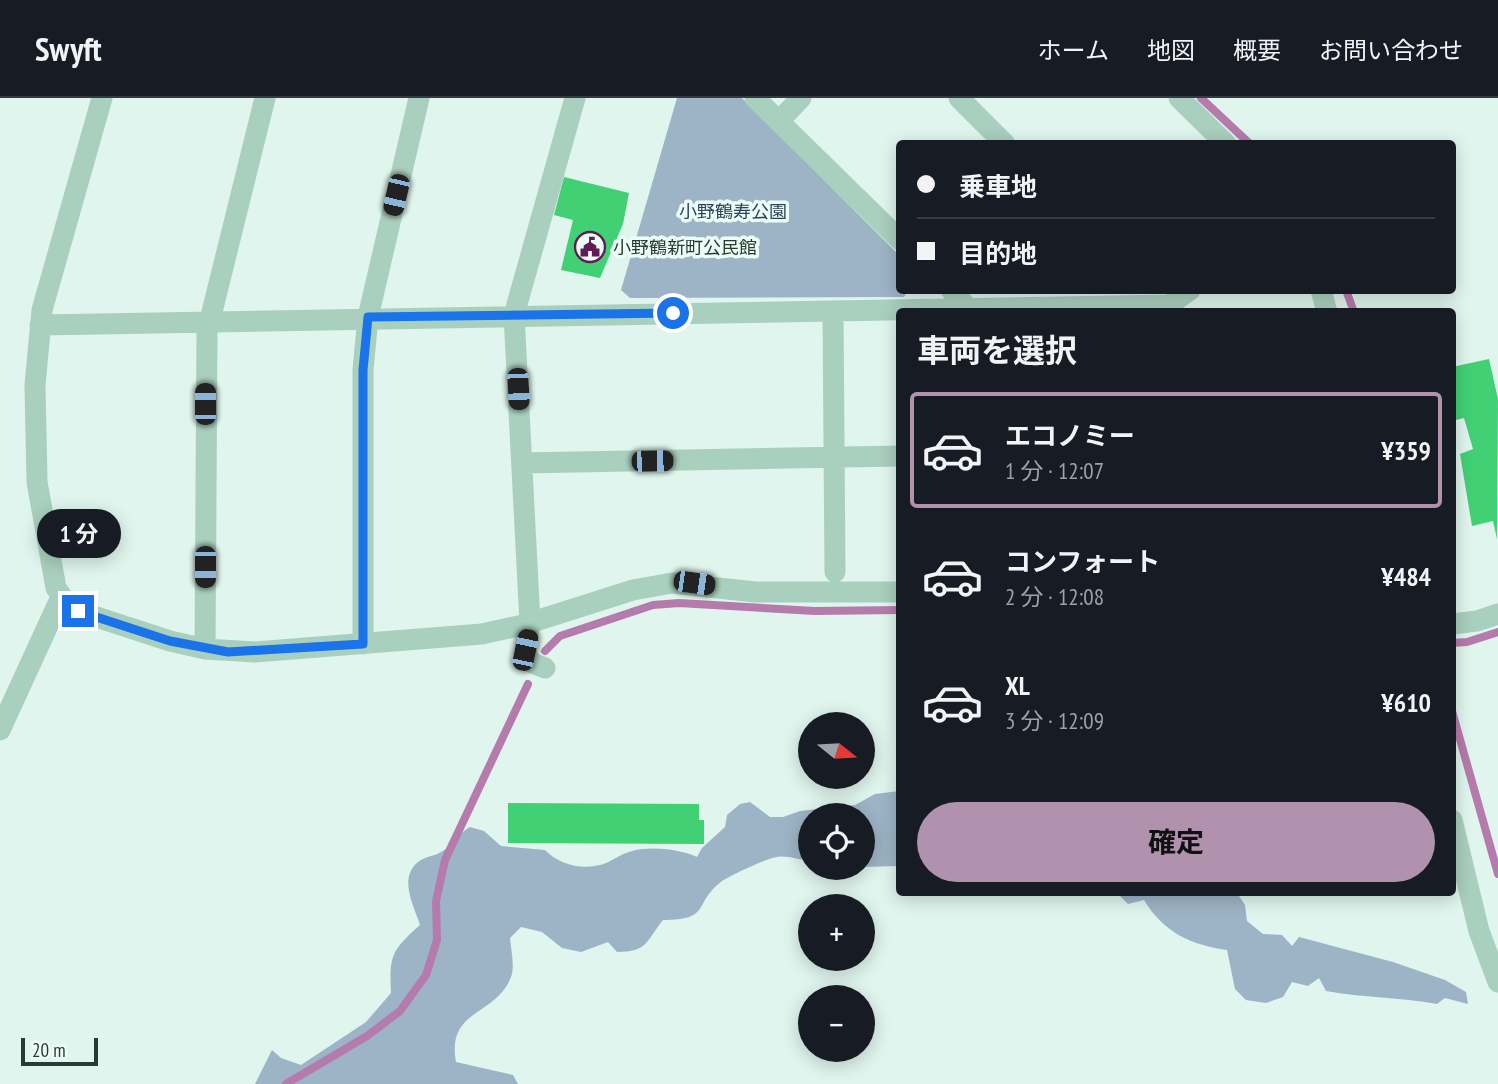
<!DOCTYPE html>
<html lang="ja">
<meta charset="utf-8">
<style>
:root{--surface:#171b24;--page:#20242c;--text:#f1f3f6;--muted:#9ea1a6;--line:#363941;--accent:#b092ae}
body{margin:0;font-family:"PT Sans Narrow","Noto Sans JP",sans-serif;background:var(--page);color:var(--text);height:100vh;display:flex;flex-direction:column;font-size:26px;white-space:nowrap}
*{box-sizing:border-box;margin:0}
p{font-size:23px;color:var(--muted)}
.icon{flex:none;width:38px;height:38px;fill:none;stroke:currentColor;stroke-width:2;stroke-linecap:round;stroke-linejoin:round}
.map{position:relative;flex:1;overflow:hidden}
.drawer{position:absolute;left:896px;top:210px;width:560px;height:588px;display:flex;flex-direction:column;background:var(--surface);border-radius:7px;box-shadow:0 4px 18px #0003}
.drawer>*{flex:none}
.hud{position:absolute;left:896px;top:42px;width:560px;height:154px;border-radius:7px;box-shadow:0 4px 18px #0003;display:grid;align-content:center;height:154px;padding:0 21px;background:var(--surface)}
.needle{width:46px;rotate:108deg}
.buttons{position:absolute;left:798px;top:614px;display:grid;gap:14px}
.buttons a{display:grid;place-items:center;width:77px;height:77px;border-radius:50%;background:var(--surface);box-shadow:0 4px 18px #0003;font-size:35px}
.scale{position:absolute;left:21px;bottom:18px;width:77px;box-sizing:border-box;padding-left:7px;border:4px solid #293b31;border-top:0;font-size:19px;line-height:24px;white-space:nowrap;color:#293b31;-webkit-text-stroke:5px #ecfcf6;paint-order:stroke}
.end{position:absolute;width:32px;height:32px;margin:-16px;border:9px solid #1a73e8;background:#fff;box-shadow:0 0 0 4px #fff}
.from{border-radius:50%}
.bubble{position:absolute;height:49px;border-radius:24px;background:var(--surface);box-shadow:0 4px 18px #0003;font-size:23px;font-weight:700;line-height:49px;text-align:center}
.car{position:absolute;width:21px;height:42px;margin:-21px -10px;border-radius:9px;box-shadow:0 0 5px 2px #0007;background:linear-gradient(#222 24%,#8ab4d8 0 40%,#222 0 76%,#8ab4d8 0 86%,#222 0)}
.hud b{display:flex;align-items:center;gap:24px;height:66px;font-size:26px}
.hud b+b{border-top:2px solid var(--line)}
.hud i{width:18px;height:18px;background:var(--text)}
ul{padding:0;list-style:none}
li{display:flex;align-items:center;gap:21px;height:116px;margin:0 14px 10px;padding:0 7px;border:4px solid transparent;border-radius:7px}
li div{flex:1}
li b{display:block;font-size:26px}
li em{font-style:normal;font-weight:700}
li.selected{border-color:var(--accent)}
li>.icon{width:63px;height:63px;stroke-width:1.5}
h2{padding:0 21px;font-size:32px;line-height:84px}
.action{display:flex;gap:14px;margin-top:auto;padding:14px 21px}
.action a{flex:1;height:80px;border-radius:42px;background:var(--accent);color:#111;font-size:28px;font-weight:700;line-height:80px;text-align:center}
header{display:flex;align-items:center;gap:42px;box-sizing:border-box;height:98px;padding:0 35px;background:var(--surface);border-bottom:2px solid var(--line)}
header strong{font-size:33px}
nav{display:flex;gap:38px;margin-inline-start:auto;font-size:24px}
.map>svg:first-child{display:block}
</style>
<header>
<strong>Swyft</strong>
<nav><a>ホーム</a><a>地図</a><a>概要</a><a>お問い合わせ</a></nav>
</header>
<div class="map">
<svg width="1498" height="986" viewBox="0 0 1498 986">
<rect width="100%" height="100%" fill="#dff5ed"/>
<!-- green -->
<path fill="#9db4c6" d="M 677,0 L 742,0 L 899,157 L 900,192 L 908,193 L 904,199 L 630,200 L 621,192 Z
M 899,693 L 899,768 L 863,769 L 863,718 L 810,718 L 810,763 C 800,762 787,757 777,759 C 767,760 731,777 722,783 C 692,806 712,822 663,822 C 646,843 648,854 617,854 L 608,844 L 581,854 L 562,850 L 542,834 L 521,829 L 510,840 C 511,851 515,869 511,879 C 496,918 446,911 456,964 L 513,977 L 518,986 L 255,986 L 272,952 L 281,960 L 301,967 L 366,924 L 391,895 C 389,857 392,852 420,827 C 413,806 397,777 421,762 C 427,758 435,758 441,754 C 452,748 459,735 470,729 L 484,733 L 501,748 L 545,752 C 560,768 586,773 606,765 C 615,761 623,755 632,753 C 651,748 679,751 697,759 L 702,750 L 725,729 L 727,717 L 740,706 L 750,704 L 770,719 L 783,719 L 800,713 L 855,707 L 875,696 Z
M 1117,795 L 1237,795 L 1245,807 L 1247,823 L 1263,836 L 1282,837 L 1292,848 L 1299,839 L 1393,864 L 1445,882 L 1466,894 L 1468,906 L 1445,900 L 1437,906 C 1400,899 1363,900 1326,893 L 1319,880 L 1308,888 L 1292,884 L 1283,899 L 1266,905 L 1246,902 L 1235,891 L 1227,852 C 1191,847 1163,834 1144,802 L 1128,806 Z"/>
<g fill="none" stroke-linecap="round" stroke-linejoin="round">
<!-- stream -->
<path stroke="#b57bac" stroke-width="8" d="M 1201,0 L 1250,46
M 1346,192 L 1354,214
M 1452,545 L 1467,544 L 1498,534
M 545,553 L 560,538 L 653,507 L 679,505 L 815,513 L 900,512
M 1452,613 L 1498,776
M 286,986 L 367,938 L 400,913 L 426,877 L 437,842 L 436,803 L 445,762 L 528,586"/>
</g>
<!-- building -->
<path fill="#42d074" d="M 564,79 L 629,95 L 623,126 L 600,180 L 561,172 L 573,122 L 554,117 Z
M 1489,261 L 1498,301 L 1497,441 L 1493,423 L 1472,428 L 1460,356 L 1473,351 L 1464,320 L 1452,323 L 1452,269 Z
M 508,705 L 699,706 L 699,722 L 704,722 L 704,746 L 508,745 Z"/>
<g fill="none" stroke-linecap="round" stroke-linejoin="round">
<!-- minor -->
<path stroke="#a9cfbe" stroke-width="21" d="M 102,0 L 42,212 L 35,287 L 37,384 L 56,490 L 68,507 L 78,513 L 170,543 L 205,551 L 255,554 L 482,536 L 523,527 L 633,492 L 672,485 L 755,494 L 900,494
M 755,0 L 900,142
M 959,0 L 1005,46
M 1179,0 L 1226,46
M 779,23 L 801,0
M 951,192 L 969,211
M 1321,192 L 1327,214
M 833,213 L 835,474
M 40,227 L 1169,207 L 1190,192
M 522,365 L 900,358
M 1452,526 L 1477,523 L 1498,516
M 363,546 L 363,272 L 368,219 L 419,0
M 205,551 L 207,234 L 265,0
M 545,570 L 530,564 L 525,552 L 530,525 L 514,217 L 575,0
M 0,632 L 61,499
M 1452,722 L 1479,833 L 1498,884"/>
</g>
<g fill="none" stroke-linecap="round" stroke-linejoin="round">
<!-- route -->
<path stroke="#1a73e8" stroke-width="9" d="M 78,513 L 170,543 L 228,554 L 363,546 L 363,272 L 368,219 L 673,215"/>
</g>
<!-- icons -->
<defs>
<g id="civic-ring" transform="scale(1.575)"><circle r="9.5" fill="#ecfcf6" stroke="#611b55" stroke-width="1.5"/><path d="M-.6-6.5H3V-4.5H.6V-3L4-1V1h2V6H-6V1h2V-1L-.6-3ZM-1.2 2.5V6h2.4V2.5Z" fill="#611b55"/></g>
</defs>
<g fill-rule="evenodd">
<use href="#civic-ring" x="590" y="149"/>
</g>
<g text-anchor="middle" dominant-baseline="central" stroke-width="7" stroke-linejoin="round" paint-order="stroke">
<!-- park labels -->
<g font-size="18" fill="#2b455c" stroke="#ecfcf6">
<text x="733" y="113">小野鶴寿公園</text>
</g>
<!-- poi labels -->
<g font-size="18" fill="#293b31" stroke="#ecfcf6" text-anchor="start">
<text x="613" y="149">小野鶴新町公民館</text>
</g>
</g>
</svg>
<div class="buttons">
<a><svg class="needle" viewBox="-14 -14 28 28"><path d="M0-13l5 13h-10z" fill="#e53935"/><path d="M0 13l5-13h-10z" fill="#9ea1a6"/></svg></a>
<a><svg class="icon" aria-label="locate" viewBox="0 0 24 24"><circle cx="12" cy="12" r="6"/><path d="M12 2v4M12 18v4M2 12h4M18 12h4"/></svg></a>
<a>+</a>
<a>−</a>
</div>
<div class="scale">20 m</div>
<i class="end from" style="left:673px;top:215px"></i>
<i class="end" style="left:78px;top:513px"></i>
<div class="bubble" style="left:37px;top:411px;width:84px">1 分</div>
<i class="car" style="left:396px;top:97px;rotate:193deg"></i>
<i class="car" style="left:518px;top:291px;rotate:177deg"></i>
<i class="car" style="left:205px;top:306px;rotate:0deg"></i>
<i class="car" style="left:652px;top:363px;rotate:89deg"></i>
<i class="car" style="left:205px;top:469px;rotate:180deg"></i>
<i class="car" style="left:694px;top:485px;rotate:98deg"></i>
<i class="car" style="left:525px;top:552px;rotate:12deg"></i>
<div class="hud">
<b><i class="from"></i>乗車地</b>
<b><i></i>目的地</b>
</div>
<section class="drawer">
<h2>車両を選択</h2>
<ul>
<li class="selected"><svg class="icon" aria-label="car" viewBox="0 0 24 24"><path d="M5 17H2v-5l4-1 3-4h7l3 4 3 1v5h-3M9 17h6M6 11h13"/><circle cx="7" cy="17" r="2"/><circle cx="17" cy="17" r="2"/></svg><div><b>エコノミー</b><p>1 分 · 12:07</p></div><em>¥359</em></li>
<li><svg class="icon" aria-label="car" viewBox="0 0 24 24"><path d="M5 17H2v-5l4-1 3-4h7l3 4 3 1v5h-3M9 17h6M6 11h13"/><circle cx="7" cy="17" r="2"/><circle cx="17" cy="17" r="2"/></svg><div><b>コンフォート</b><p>2 分 · 12:08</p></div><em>¥484</em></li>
<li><svg class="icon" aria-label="car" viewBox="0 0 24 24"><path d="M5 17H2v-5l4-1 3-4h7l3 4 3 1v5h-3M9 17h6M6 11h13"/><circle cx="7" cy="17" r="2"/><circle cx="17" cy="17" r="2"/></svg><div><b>XL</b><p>3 分 · 12:09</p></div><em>¥610</em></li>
</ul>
<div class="action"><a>確定</a></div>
</section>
</div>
